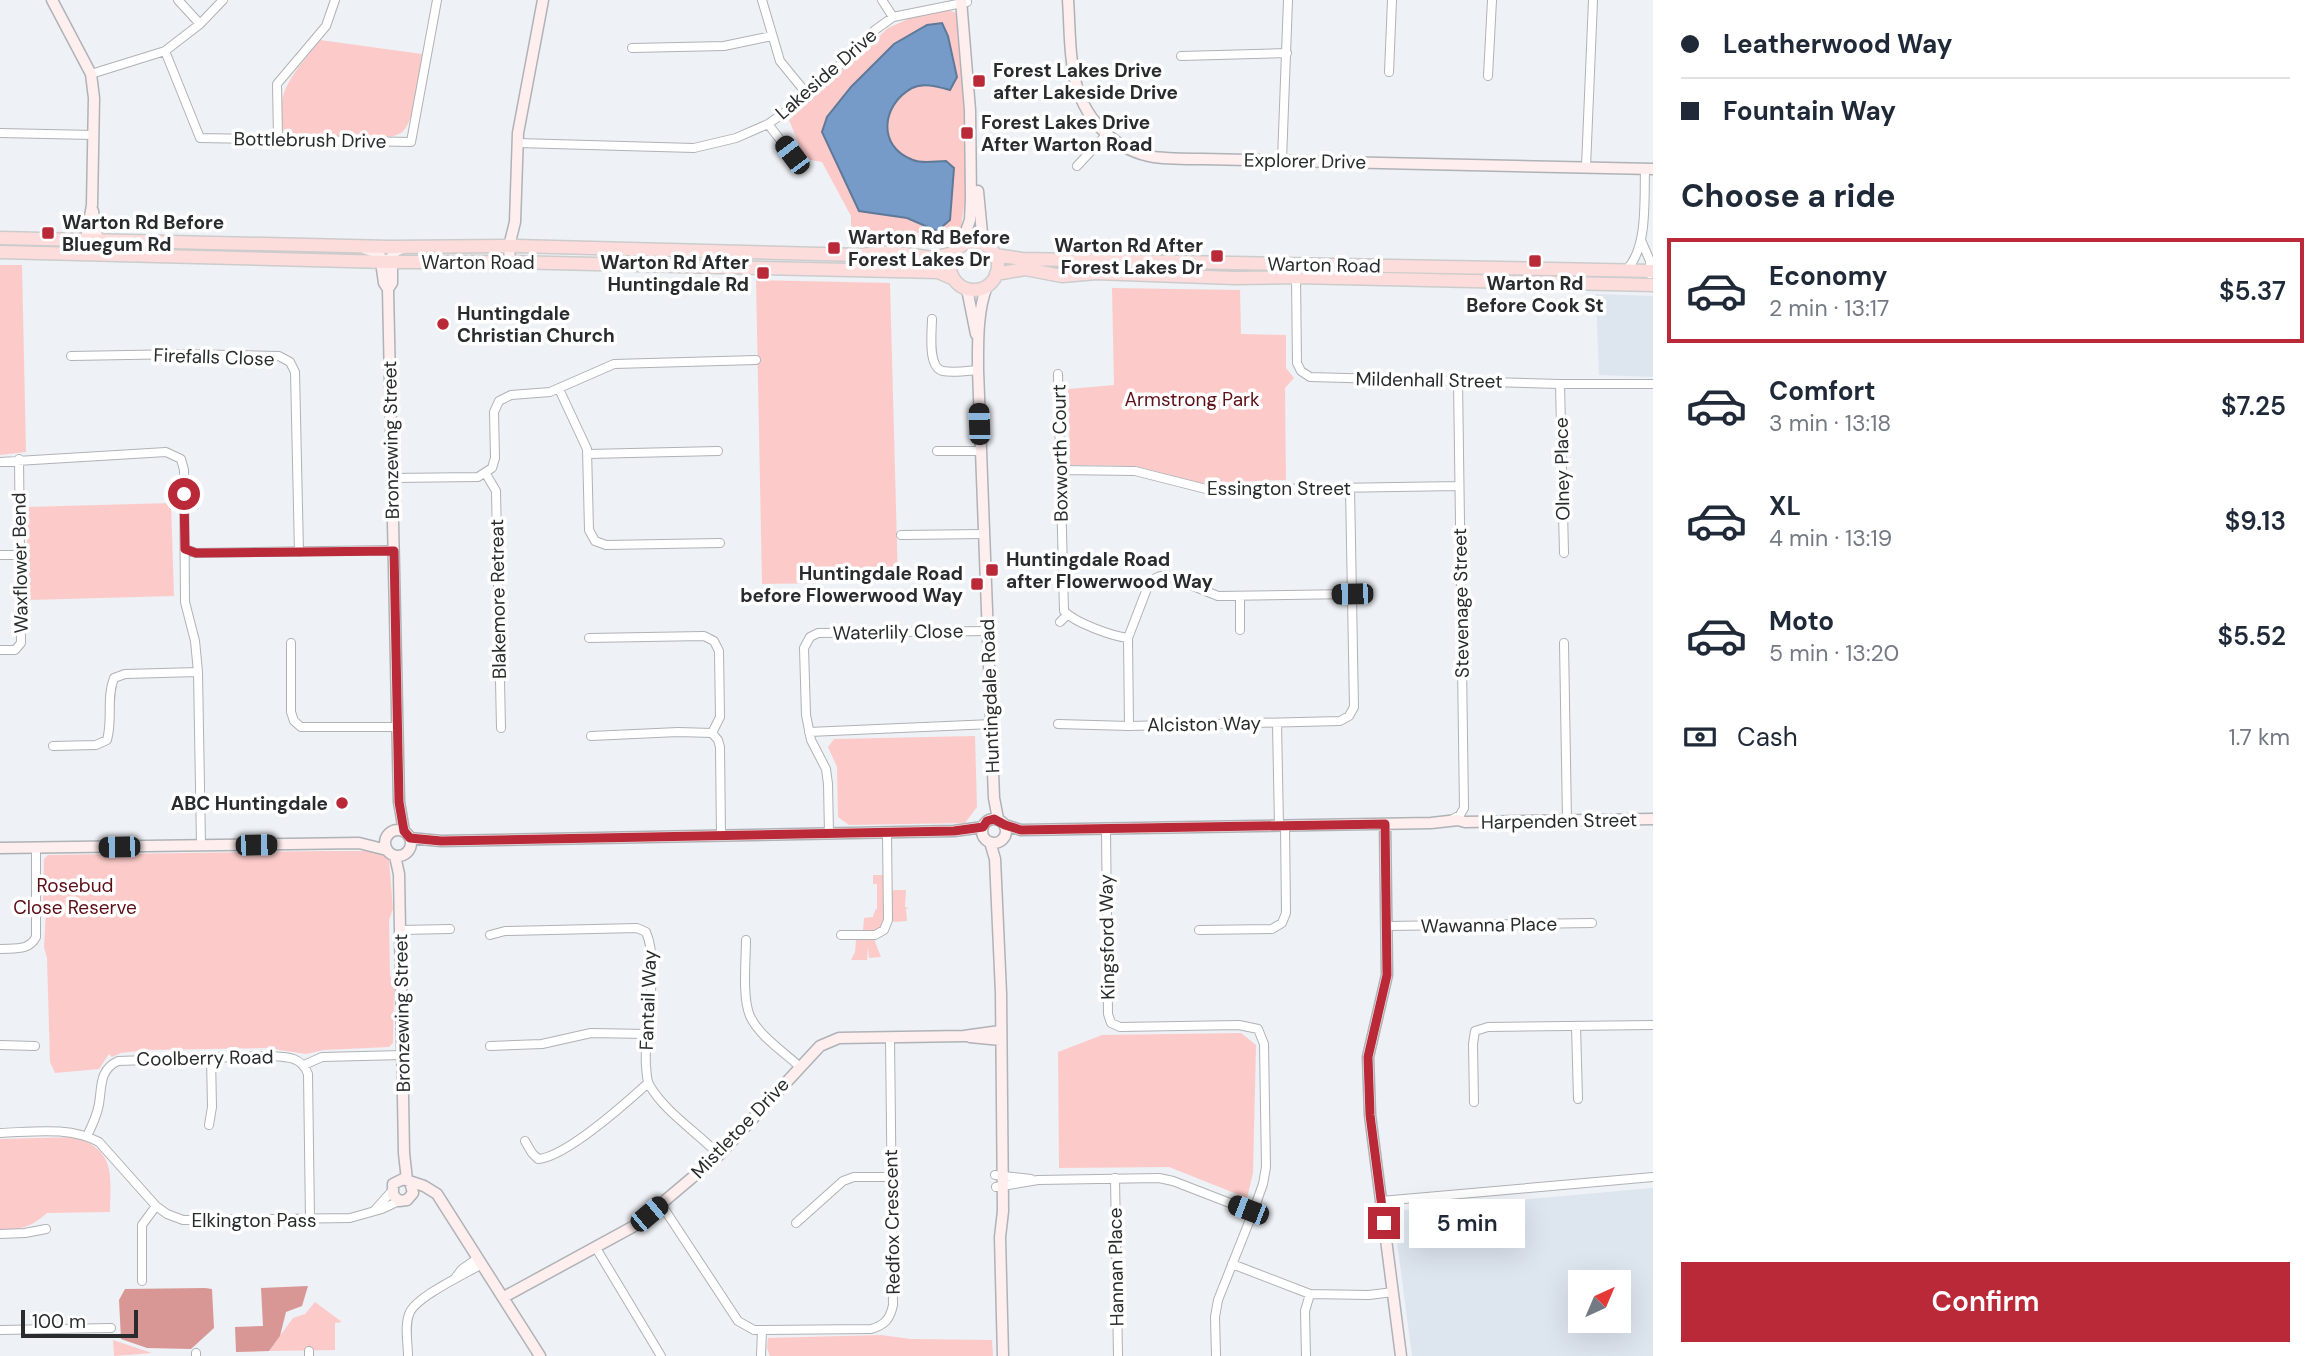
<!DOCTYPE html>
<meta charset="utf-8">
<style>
:root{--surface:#fff;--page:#f6f6f7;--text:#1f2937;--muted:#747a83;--line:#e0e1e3;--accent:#ba2938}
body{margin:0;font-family:"DM Sans",sans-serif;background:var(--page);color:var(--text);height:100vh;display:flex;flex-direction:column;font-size:26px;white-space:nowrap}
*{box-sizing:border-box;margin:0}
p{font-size:23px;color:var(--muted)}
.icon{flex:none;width:38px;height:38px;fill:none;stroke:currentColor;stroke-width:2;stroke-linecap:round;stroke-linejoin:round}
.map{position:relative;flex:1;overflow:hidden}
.drawer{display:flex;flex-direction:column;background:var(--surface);width:665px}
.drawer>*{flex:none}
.guide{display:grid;align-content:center;height:154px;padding:0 28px;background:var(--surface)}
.needle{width:46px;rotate:44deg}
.controls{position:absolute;left:1568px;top:1270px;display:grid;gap:14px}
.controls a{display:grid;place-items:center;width:63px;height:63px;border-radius:0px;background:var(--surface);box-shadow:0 7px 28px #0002;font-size:35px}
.scale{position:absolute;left:21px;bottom:18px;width:117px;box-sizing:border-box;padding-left:7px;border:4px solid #292b2c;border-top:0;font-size:19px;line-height:24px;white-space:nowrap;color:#292b2c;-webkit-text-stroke:5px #fff;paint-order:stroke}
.end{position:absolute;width:32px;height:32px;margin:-16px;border:9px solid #ba2938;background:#fff;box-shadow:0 0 0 4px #fff}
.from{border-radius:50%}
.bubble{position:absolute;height:49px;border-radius:0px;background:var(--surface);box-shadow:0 7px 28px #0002;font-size:23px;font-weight:600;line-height:49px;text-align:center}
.car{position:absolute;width:21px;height:42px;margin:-21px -10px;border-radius:9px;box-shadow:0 0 5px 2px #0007;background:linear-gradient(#222 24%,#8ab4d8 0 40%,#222 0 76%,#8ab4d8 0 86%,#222 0)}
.guide b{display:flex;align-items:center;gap:24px;height:66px;font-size:26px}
.guide b+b{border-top:2px solid var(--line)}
.guide i{width:18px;height:18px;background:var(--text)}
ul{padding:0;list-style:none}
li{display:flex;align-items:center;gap:21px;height:105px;margin:0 14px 10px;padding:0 14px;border:4px solid transparent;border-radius:0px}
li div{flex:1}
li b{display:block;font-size:26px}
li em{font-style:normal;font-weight:600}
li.current{border-color:var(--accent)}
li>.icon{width:63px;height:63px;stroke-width:1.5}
h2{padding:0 28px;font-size:32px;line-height:84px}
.pay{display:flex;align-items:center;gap:18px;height:77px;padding:0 28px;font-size:26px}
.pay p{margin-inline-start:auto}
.action{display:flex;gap:14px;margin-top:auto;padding:14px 28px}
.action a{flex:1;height:80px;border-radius:0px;background:var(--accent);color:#fff;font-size:28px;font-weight:600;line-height:80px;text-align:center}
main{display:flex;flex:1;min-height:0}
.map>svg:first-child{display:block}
</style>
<main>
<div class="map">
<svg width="1653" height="1356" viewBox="0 0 1653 1356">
<rect width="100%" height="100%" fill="#eef1f5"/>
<!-- built -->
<path fill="#dde5ef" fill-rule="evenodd" d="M 1596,294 L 1653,296 L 1653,377 L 1599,375 Z
M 1653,1188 L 1653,1356 L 1412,1356 L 1393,1211 ZM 1580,1283 L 1619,1283 L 1619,1321 L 1580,1321 Z"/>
<!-- green -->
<path fill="#fccbc9" d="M 949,10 L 958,14 L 965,98 L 966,192 L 961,227 L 953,242 L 943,247 L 851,243 L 851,216 L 822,162 L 805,159 L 789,120 L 888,28 L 917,15 Z
M 320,40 L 422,54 C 419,73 416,122 401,133 C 394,137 387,137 379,137 L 290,135 L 284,132 C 271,92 299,68 320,40 Z
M 0,265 L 22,265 L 26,452 L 0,455 Z
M 756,280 L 890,283 L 898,582 L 762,584 Z
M 1112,288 L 1240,290 L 1241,334 L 1286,335 L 1286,368 L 1294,378 L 1285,388 L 1286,480 L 1200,483 L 1135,466 L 1070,465 L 1068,389 L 1114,385 Z
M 171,503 L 174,596 L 29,600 L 26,507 Z
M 975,736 L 977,807 L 965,823 L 849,825 L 838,817 L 837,767 L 828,747 L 834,739 Z
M 319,851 L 371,851 L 387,855 L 389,860 L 393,909 L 389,920 L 390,975 L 394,986 L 393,1043 L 389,1047 L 324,1050 L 306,1054 L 267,1048 L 147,1050 L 121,1053 L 112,1057 L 109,1054 L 99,1069 L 55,1073 L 50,1062 L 47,958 L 44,947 L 46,911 L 43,902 L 44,859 L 48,855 Z
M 873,875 L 883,875 L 884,920 L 881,928 L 874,931 L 863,931 L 864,918 L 873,917 L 875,910 L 877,909 L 877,884 L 873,884 Z
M 895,890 L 906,890 L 905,907 L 909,908 L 906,909 L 907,921 L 894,922 L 892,920 L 891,891 Z
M 874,939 L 881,957 L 869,958 L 868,947 L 867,960 L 851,960 L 855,952 L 856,940 Z
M 1241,1033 L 1256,1045 L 1253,1173 L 1247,1198 L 1169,1167 L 1059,1168 L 1058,1052 L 1102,1035 Z
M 77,1137 C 117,1153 110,1176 110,1212 L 47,1213 C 31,1227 21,1230 0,1230 L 0,1139 Z
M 315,1302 L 342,1322 L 335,1323 L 335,1350 L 269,1351 L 293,1318 L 305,1314 Z
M 881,1335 L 911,1339 L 992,1340 L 993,1356 L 770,1356 L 767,1348 L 768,1338 Z
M 113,1340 L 152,1353 L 114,1356 Z"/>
<!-- forest -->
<path fill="#d89795" d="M 308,1286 L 302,1306 L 286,1312 L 280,1336 L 269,1351 L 236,1352 L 235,1327 L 263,1326 L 261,1288 Z
M 205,1288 L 212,1289 L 214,1328 L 191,1349 L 147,1348 L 121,1339 L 119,1300 L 125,1289 Z"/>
<!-- water -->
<path fill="#769bc8" stroke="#5f7999" stroke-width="2" d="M 942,23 L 948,36 L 957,77 L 950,90 C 939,87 924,82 912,88 C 881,105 877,147 913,160 C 922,164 936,161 946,161 L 954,168 L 950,220 L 937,231 L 907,218 L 859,211 L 822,132 L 827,117 L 851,87 L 894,44 L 927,25 Z"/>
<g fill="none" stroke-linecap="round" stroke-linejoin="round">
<!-- street casing -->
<g stroke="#afb2b6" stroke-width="10">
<path id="street" d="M 178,0 L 200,24
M 762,0 L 780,61 L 807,94
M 882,0 L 893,17
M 632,48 L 724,46 L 772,36
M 165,51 L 200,138 L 411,142 L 437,0
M 1181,56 L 1287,53
M 1389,72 L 1392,0
M 91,74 L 165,51 L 200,24 L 223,0
M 1488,76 L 1492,0
M 768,124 L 792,155
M 0,133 L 94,135
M 278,138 L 277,84 L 326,26 L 335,0
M 518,143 L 694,148 L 736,138 L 768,124 L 795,105 L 842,63 L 875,30 L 893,17 L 967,2
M 1282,160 L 1288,0
M 1077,166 L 1106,135
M 1586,167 L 1593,0
M 1641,240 L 1650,261 L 1650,274
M 1626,270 C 1648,249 1644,200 1645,170
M 1296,277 L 1297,363 L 1301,371 L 1310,377 L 1560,384 L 1653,384
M 932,319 C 932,331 927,368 943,371 C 953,373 967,371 978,370
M 71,356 L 184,354 L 279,356 L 290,362 L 295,372 L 299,552
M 1058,374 L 1064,611 C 1075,623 1112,636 1128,638
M 1560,384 L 1564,553
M 559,389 L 587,449 L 589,530 L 595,541 L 606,545 L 720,543
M 937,451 L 981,451
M 588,454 L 718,451
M 0,462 L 166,452 L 181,459 L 184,470 L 185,602 L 195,641 L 198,672 L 201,845
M 1060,470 L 1135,471 L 1206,489 L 1216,490 L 1459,486
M 486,474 L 496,491 L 501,728
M 392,478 L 478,477 L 492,468 L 495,458 L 494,412 L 499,401 L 511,395 L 550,392 L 614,364 L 756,360
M 901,535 L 984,534
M 185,549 L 196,553 L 394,550
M 0,555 L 19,555
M 1240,596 L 1240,630
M 1060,622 L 1067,615
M 589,638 L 704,636 L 714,641 L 719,651 L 720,717 L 712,733 L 718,740 L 720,747 L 721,836
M 291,643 L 291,712 L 294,721 L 301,727 L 397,727
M 1564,643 L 1567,820
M 0,650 L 15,650 L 21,643 L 19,459
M 1277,723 L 1279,826
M 1058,724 L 1129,726 L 1340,721 L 1349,716 L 1354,707 L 1350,488
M 1129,726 L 1128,638 L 1148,586 C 1154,578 1158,575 1168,576 L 1218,596 L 1352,594
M 809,732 L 992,724
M 591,736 L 678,732 L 712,733
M 53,746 L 96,745 L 107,740 C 113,719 106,698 114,678 L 125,674 L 198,672
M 1451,820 L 1460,815 L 1464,808 L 1458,380
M 1106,829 L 1108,1014 L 1111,1023 L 1120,1027 L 1239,1025 L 1258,1029 L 1264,1044 L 1266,1167 L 1263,1184 L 1253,1212 L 1218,1300 L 1215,1317 L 1216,1356
M 829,834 L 828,784 L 826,769 L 811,740 L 806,715 L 804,648 L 810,637 L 818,633 L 988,631
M 1387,926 L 1592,923
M 401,930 L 450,929
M 1199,930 L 1272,929 L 1282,923 L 1286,913 L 1285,825
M 490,935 L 505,931 L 637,928 L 646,932 C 661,967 643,1027 646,1066 C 647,1073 646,1080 650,1086 C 665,1112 698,1133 719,1155
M 841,935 L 875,935 L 884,930 L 888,920 L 887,833
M 746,940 C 746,960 742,998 750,1016 C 759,1036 784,1052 800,1067
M 0,949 C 15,948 29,951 36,937 L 36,848
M 1576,1026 L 1578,1099
M 0,1045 L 35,1046
M 490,1046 L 542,1044 L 591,1033 L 647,1034
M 304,1065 L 322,1057 L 403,1055
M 1474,1102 L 1473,1044 L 1475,1031 L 1488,1027 L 1653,1025
M 209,1125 L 212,1107 L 211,1057
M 0,1133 C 33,1132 69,1126 99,1142 L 156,1206 L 167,1214 L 183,1220 L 350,1218 L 382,1209 L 399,1201
M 87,1136 C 92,1126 97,1115 99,1104 C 102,1086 99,1070 118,1061 L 267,1056 C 284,1057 301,1055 308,1074 L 310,1220
M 525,1141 L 532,1153 L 538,1159 C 566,1157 626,1103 648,1083
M 995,1175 L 1031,1179
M 1115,1178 L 1118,1356
M 996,1187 L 1038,1180 L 1159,1178 L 1173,1181 L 1253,1212
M 1381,1201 L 1653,1177
M 661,1204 L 738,1321 L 754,1330 L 871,1329 C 885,1325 890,1319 893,1305 L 890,1037
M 374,1211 L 391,1192
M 796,1223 L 843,1181 L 854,1177 L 892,1177
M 0,1234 L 25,1233 L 46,1229
M 596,1248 L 661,1356
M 1232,1264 L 1310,1294 L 1369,1295 L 1393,1292
M 456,1277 L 462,1269 L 478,1258
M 142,1281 L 142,1225 L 156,1206
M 0,1330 L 111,1328
M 309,1351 L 309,1356
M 196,1353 L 196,1356
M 408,1356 C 408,1343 404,1324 410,1312 C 418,1296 465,1274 482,1264
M 761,1356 L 762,1330
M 1306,1356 L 1305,1311 L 1310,1294"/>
</g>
<!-- secondary casing -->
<g stroke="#afb2b6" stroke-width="13">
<path id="secondary" d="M 52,0 L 91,74 L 94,98 L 92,205 L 85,245
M 961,0 L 970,110 L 971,199 L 970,220 L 961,246
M 1068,0 C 1070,28 1069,60 1077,87 C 1087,122 1117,151 1154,157 C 1170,159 1187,159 1203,159 L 1653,169
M 978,191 L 983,244
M 93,211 L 99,247
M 364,248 L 377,253 L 392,270 L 392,283 L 388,289 L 399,802 L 404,831
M 510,262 L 509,246 L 515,222 L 518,133 L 543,0
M 987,286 C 977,312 978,343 978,370 L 994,798 L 998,819
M 388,289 L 384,283 L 382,269 L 396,251 L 404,247
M 967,289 L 976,334
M982 831a12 12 0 1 1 24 0a12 12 0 1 1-24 0Z
M 1385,824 L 1387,975 L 1368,1057 L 1370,1115 L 1401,1356
M 1005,825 L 1021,830 L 1431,823 L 1458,820 L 1465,822 L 1653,819
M385 843a13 13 0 1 1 26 0a13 13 0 1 1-26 0Z
M 410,838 L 441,841 L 954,831 L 983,827
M 990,842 L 995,859 L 1001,993 L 1003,1211 L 1000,1237 L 1003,1356
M 0,848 L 359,843 L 387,850
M 395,856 L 399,874 L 404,1153 L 407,1180
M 970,1037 L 1001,1040
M 410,1182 L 413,1193 L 407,1200 L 399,1201 L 393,1195 L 393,1184 L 403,1179 L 424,1186 L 437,1194 L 540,1356
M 504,1297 L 636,1225 L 719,1155 L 820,1046 L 839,1038 L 964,1036 L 1000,1031"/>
</g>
<!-- primary casing -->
<g stroke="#ccc" stroke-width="15">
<path id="primary" d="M 0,238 L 390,247 L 516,246 L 860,255 L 891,252 L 933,258 L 953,253
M950 266a24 24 0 1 1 48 0a24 24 0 1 1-48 0Z
M 0,252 L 387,262 L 510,262 L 938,272 L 954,279
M 995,255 L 1022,259 L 1653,271
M 996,274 L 1025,269 L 1062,276 L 1096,273 L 1235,278 L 1296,277 L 1653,285"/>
</g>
<!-- street -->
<use href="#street" stroke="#fff" stroke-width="8"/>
<!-- secondary -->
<use href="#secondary" stroke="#feeeed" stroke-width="10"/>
<!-- primary -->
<use href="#primary" stroke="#fddddc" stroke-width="12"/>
</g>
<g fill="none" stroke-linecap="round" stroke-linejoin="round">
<!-- route -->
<path stroke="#ba2938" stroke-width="9" d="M 184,494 L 185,549 L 196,553 L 394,551 L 399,802 L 404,831 L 410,838 L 441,841 L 954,831 L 983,827 L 987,821 L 994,819 L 1005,825 L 1021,830 L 1385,824 L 1387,975 L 1368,1057 L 1370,1115 L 1384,1223"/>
</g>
<!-- markers -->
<g fill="#ba2938" stroke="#fff" stroke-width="2.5">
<rect x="972" y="74" width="14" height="14" rx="3.5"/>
<rect x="960" y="126" width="14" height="14" rx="3.5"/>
<rect x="41" y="226" width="14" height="14" rx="3.5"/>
<rect x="827" y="241" width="14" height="14" rx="3.5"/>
<rect x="1210" y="249" width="14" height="14" rx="3.5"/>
<rect x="1528" y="254" width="14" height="14" rx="3.5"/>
<rect x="756" y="266" width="14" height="14" rx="3.5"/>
<circle cx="443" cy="324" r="7"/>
<rect x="985" y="563" width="14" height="14" rx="3.5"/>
<rect x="970" y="577" width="14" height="14" rx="3.5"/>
<circle cx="342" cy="803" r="7"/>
</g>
<g text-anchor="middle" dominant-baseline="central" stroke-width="7" stroke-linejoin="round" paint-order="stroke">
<!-- poi labels -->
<g font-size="19" font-weight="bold" fill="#292b2c" stroke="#fff" text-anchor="start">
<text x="993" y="70">Forest Lakes Drive<tspan x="993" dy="22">after Lakeside Drive</tspan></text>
<text x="981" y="122">Forest Lakes Drive<tspan x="981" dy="22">After Warton Road</tspan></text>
<text x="62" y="222">Warton Rd Before<tspan x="62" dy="22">Bluegum Rd</tspan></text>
<text x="848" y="237">Warton Rd Before<tspan x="848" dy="22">Forest Lakes Dr</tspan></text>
<text x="1203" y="245" text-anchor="end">Warton Rd After<tspan x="1203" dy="22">Forest Lakes Dr</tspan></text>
<text x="749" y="262" text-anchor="end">Warton Rd After<tspan x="749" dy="22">Huntingdale Rd</tspan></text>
<text x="1535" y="283" text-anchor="middle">Warton Rd<tspan x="1535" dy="22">Before Cook St</tspan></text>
<text x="457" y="313">Huntingdale<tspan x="457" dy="22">Christian Church</tspan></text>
<text x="1006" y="559">Huntingdale Road<tspan x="1006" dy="22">after Flowerwood Way</tspan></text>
<text x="963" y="573" text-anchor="end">Huntingdale Road<tspan x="963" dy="22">before Flowerwood Way</tspan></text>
<text x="328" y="803" text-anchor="end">ABC Huntingdale</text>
</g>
<!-- street labels -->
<g font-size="19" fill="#292b2c" stroke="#fff">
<text transform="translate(826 74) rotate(-41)">Lakeside Drive</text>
<text transform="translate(310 140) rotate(1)">Bottlebrush Drive</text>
<text transform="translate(1305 161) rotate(1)">Explorer Drive</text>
<text x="478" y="262">Warton Road</text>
<text transform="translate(1324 265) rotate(1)">Warton Road</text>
<text transform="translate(214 357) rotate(2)">Firefalls Close</text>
<text transform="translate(1429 380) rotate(1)">Mildenhall Street</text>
<text transform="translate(391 440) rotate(-91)">Bronzewing Street</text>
<text transform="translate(1060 453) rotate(-91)">Boxworth Court</text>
<text transform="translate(1562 469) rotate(-91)">Olney Place</text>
<text x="1279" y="488">Essington Street</text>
<text transform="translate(20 563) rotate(-91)">Waxflower Bend</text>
<text transform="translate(498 599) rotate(-91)">Blakemore Retreat</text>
<text transform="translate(1461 603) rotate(-91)">Stevenage Street</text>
<text transform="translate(898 632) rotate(-1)">Waterlily Close</text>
<text transform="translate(990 696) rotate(-92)">Huntingdale Road</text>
<text transform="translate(1204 724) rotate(-1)">Alciston Way</text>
<text transform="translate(1559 821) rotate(-1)">Harpenden Street</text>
<text transform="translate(1489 925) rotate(-1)">Wawanna Place</text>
<text transform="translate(1107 937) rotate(-91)">Kingsford Way</text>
<text transform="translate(648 1000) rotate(-88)">Fantail Way</text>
<text transform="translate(402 1013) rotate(-91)">Bronzewing Street</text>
<text transform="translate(205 1058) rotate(-1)">Coolberry Road</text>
<text transform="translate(740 1128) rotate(-46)">Mistletoe Drive</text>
<text x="254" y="1220">Elkington Pass</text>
<text transform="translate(892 1222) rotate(-91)">Redfox Crescent</text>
<text transform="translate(1116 1267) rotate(-91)">Hannan Place</text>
</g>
<!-- park labels -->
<g font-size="19" fill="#5d0f17" stroke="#fff">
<text x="1192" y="399">Armstrong Park</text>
<text x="75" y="885">Rosebud<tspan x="75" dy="22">Close Reserve</tspan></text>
</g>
</g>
</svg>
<div class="controls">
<a><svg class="needle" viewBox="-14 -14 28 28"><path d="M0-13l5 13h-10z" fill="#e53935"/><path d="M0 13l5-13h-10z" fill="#747a83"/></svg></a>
</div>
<div class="scale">100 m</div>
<i class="end from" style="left:184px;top:494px"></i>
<i class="end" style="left:1384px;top:1223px"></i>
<div class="bubble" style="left:1409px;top:1199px;width:116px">5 min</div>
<i class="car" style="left:792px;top:155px;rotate:323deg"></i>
<i class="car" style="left:979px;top:424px;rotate:358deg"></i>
<i class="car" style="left:1352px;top:594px;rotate:269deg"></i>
<i class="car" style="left:256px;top:845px;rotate:89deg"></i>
<i class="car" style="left:119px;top:847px;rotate:269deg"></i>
<i class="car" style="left:1248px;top:1210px;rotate:291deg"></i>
<i class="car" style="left:649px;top:1214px;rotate:50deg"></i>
</div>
<section class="drawer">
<div class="guide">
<b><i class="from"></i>Leatherwood Way</b>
<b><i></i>Fountain Way</b>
</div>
<h2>Choose a ride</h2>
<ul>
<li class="current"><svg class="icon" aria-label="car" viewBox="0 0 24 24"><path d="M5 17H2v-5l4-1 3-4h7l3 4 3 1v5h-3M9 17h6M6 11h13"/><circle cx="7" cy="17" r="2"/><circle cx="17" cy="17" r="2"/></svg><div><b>Economy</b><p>2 min · 13:17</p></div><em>$5.37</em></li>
<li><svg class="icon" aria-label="car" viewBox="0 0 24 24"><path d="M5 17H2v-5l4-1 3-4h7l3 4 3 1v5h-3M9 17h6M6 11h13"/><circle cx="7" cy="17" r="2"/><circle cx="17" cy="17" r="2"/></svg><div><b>Comfort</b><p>3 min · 13:18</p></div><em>$7.25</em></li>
<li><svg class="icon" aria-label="car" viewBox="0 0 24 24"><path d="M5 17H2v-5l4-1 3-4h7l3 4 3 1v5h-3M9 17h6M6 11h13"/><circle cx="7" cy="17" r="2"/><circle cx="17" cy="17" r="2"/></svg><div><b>XL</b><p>4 min · 13:19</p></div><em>$9.13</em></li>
<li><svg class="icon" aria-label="car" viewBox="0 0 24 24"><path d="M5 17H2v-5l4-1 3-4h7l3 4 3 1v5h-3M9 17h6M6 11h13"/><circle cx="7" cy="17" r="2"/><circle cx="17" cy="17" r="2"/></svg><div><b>Moto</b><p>5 min · 13:20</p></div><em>$5.52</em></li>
</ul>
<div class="pay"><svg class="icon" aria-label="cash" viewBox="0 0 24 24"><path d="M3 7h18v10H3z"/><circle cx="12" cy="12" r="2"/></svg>Cash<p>1.7 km</p></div>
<div class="action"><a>Confirm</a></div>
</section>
</main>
